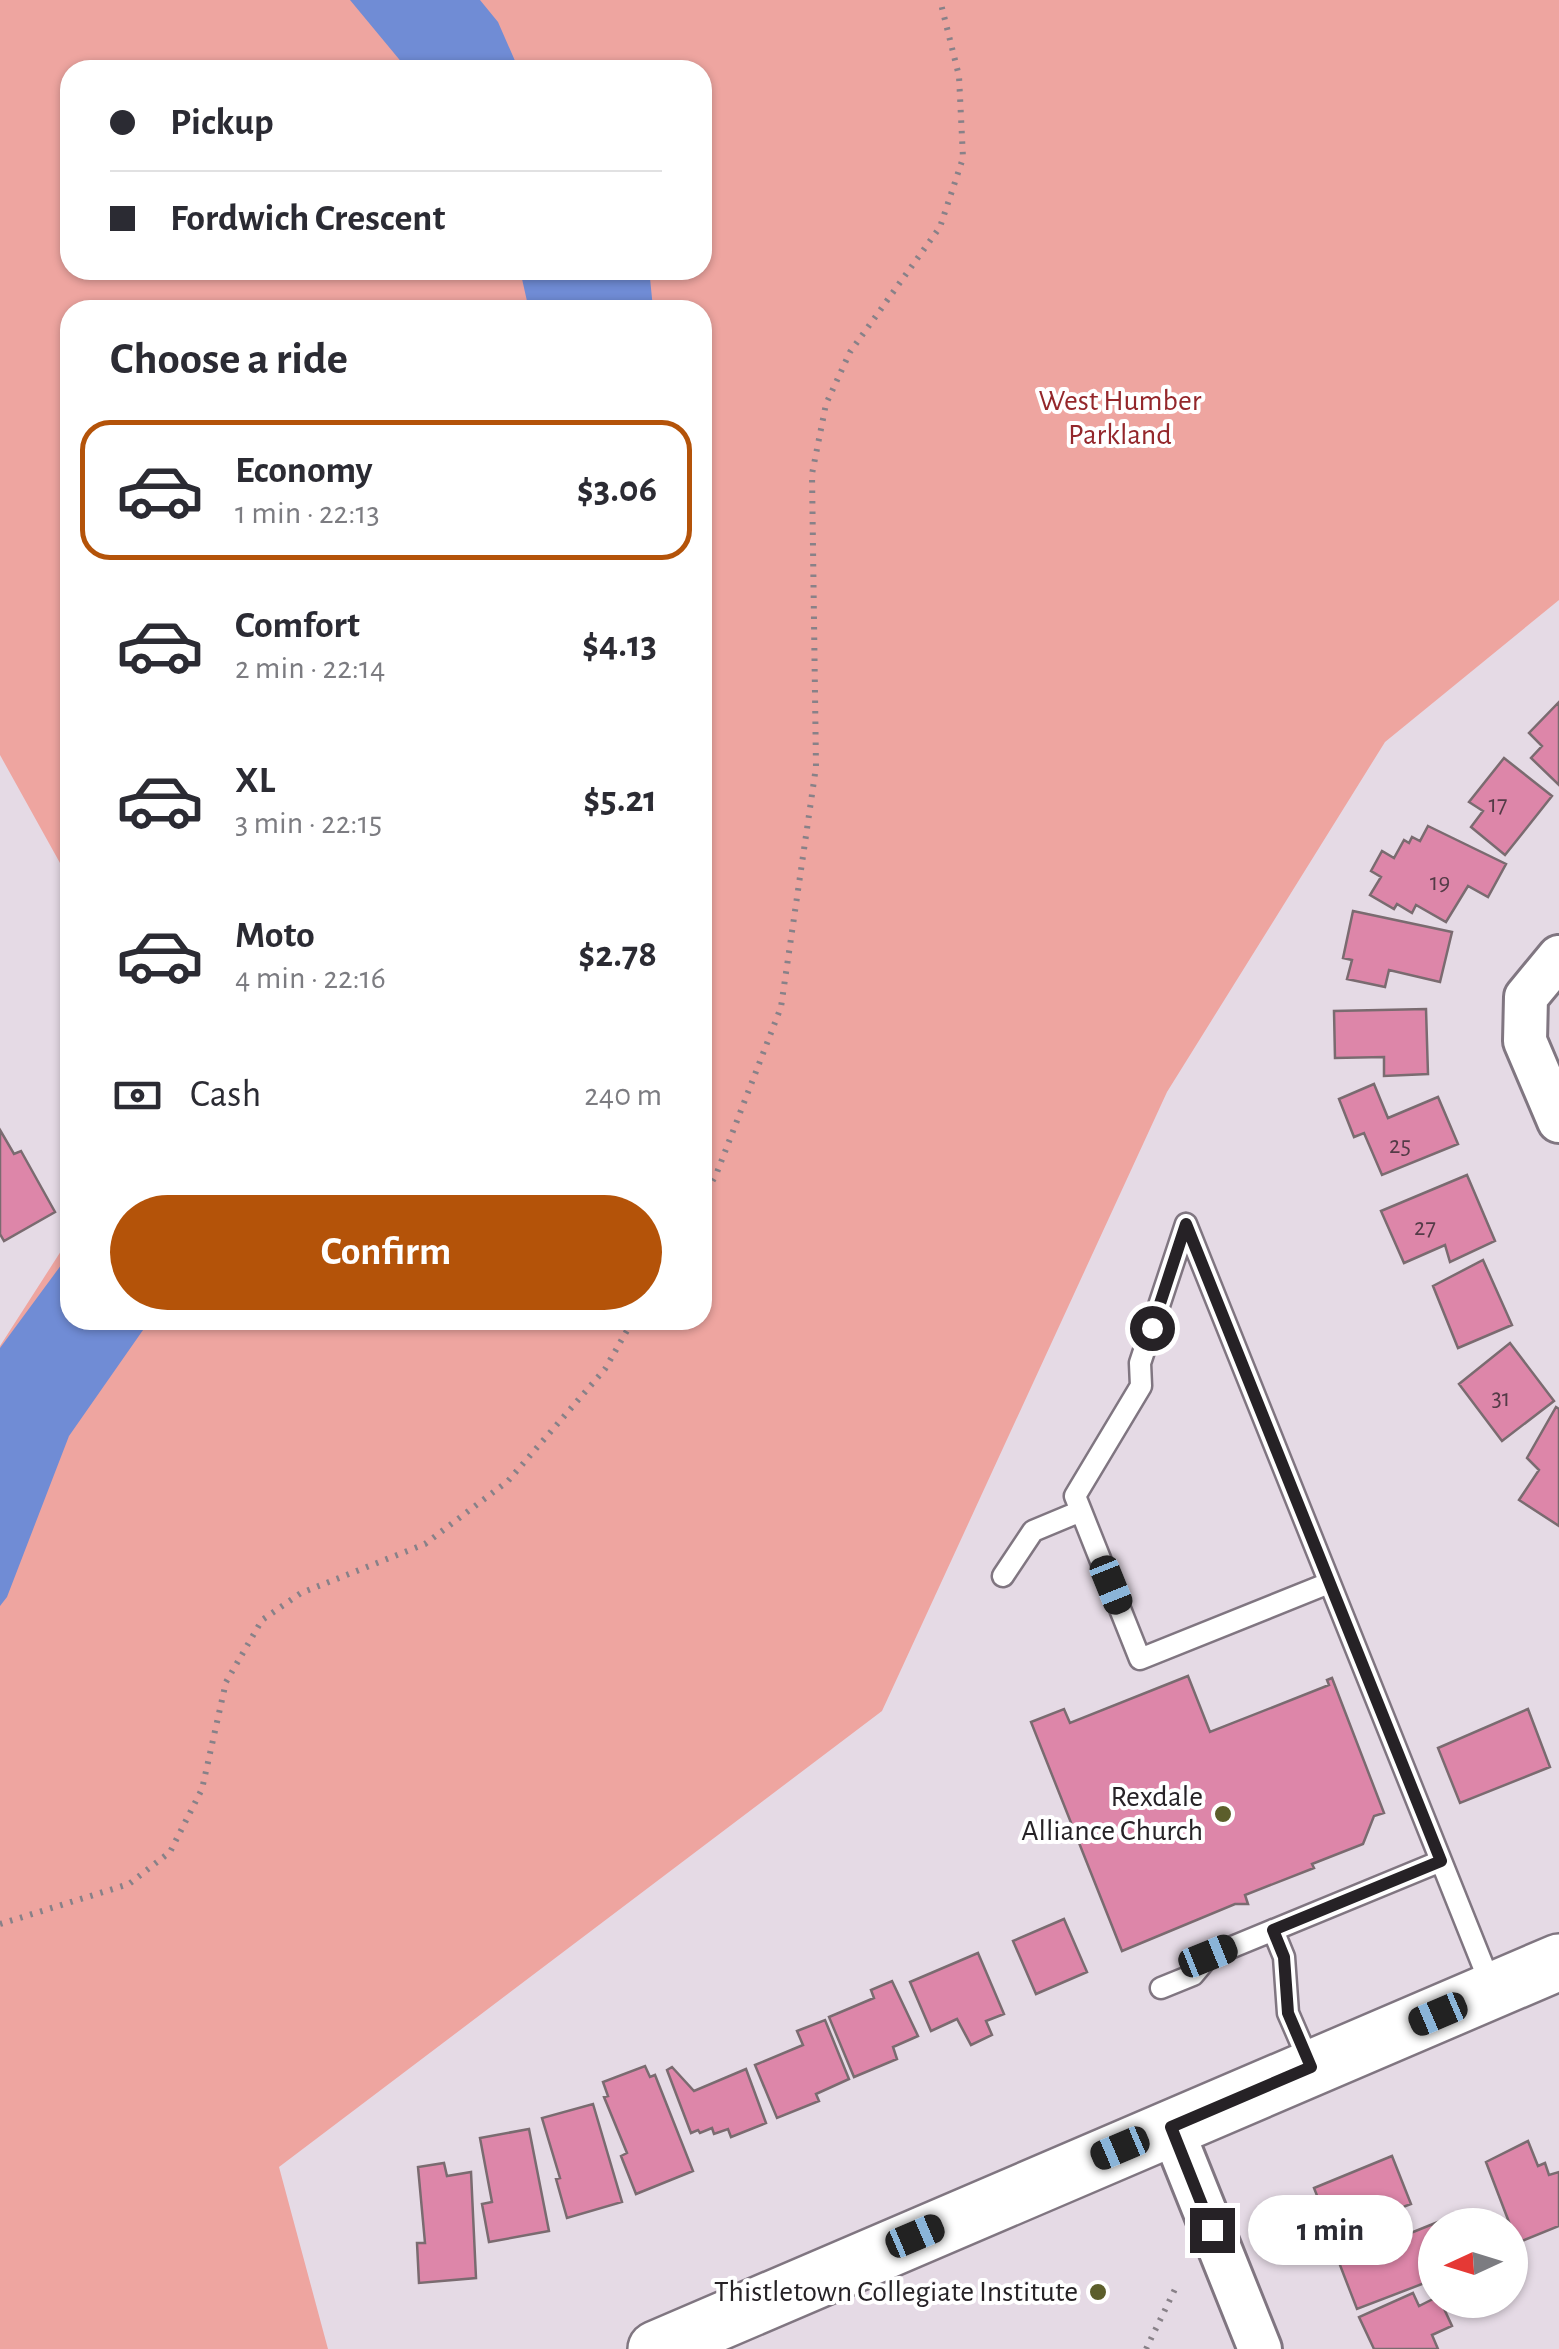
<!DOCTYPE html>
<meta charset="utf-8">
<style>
:root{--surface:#fff;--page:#f7f7f7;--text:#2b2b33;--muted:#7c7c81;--line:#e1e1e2;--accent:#b45309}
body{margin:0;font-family:"Alegreya Sans",sans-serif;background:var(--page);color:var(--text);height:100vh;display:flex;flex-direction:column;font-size:38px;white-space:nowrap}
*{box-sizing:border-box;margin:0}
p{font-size:32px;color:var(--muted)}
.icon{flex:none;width:55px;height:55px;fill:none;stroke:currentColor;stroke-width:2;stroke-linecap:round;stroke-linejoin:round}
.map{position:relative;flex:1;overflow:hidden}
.side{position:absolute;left:60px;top:300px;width:652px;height:1030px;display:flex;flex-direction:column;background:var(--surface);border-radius:30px;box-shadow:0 2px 8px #0004}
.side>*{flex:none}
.hud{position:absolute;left:60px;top:60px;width:652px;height:220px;border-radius:30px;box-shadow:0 2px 8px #0004;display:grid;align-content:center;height:220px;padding:0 50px;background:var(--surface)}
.needle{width:65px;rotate:266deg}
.tools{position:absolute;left:1418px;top:2208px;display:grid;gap:20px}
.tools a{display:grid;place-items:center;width:110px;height:110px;border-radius:50%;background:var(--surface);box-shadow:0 2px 8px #0004;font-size:50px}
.end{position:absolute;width:45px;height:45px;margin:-22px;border:12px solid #262226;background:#fff;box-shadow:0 0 0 5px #fff}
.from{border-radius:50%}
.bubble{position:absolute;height:70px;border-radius:35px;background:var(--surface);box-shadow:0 2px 8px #0004;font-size:32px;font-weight:700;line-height:70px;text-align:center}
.car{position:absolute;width:30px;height:60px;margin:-30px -15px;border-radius:12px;box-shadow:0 0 8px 2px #0007;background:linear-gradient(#222 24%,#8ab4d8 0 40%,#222 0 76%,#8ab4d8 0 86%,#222 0)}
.hud b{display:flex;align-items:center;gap:35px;height:95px;font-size:38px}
.hud b+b{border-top:2px solid var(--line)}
.hud i{width:25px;height:25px;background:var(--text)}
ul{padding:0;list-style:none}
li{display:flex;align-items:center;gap:30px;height:140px;margin:0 20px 15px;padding:0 30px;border:5px solid transparent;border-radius:30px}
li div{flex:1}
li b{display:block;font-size:38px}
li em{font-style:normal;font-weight:700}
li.current{border-color:var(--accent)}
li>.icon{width:90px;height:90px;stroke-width:1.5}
h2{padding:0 50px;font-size:45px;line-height:120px}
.pay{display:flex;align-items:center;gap:25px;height:110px;padding:0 50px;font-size:38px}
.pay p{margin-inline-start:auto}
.primary-button{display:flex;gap:20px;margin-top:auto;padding:20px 50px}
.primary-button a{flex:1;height:115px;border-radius:60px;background:var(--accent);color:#fff;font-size:40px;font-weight:700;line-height:115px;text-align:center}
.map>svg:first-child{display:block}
</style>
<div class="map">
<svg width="1559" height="2349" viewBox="0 0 1559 2349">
<rect width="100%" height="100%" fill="#e5dae5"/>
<!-- green -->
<path fill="#eea5a0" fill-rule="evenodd" d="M 0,0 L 1559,0 L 1559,600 L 1385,742 L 1167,1092 L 882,1711 L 279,2167 L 328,2349 L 0,2349 L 0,1346 L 70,1237 L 70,1320 L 702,1320 L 702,310 L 70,310 L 70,881 L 0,755 ZM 70,70 L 702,70 L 702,270 L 70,270 Z"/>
<!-- water -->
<path fill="#708cd5" d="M 350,0 L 480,0 L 498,22 L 519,70 L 408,70 Z
M 520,270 L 606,270 L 611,310 L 529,310 Z
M 70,1253 L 70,1320 L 150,1320 L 69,1436 L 7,1597 L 0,1606 L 0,1348 Z"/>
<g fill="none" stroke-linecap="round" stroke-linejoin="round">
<!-- river -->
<path stroke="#708cd5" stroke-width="70" d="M 614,270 L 618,310"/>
</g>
<!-- building -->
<path fill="#dd86a9" stroke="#7a6b70" stroke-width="2.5" d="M 1559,702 L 1559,785 L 1531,758 L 1542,746 L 1529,733 Z
M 1504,758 L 1552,796 L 1505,855 L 1471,827 L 1483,811 L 1469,802 Z
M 1428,826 L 1506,864 L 1488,897 L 1468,886 L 1446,922 L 1416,905 L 1412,913 L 1397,904 L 1394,909 L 1370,895 L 1381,877 L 1371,871 L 1382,851 L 1394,858 L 1404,840 L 1409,843 L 1412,837 L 1420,841 Z
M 1353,911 L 1452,932 L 1440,982 L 1389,970 L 1385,987 L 1347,979 L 1352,960 L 1343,958 Z
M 1426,1009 L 1428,1074 L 1384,1076 L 1384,1057 L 1335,1058 L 1334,1011 Z
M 1374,1084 L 1388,1118 L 1438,1097 L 1458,1144 L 1382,1175 L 1364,1133 L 1354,1137 L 1339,1099 Z
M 0,1130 L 14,1154 L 21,1151 L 55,1212 L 4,1241 L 0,1234 Z
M 1467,1175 L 1495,1241 L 1450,1262 L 1445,1245 L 1404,1263 L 1381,1211 Z
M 1483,1260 L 1512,1325 L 1458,1348 L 1433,1286 Z
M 1510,1343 L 1554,1401 L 1502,1441 L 1459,1384 Z
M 1556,1407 L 1559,1409 L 1559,1526 L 1519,1500 L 1539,1470 L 1527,1458 Z
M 1188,1676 L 1210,1732 L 1329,1685 L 1327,1680 L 1332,1678 L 1384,1813 L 1374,1816 L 1363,1844 L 1312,1864 L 1314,1868 L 1245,1895 L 1248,1904 L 1235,1904 L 1122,1951 L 1031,1722 L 1064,1709 L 1070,1723 Z
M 1528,1709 L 1550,1767 L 1460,1803 L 1438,1748 Z
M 1064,1919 L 1087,1972 L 1036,1994 L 1013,1941 Z
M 978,1953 L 1004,2014 L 986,2021 L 992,2035 L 971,2045 L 957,2019 L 931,2031 L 910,1982 Z
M 892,1981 L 918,2036 L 893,2047 L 897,2059 L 854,2077 L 829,2017 L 874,1998 L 871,1990 Z
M 825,2020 L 849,2079 L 816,2094 L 819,2101 L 777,2118 L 755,2065 L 803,2045 L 797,2031 Z
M 645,2066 L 650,2077 L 655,2075 L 693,2171 L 636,2194 L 621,2156 L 627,2153 L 604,2097 L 608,2096 L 603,2082 Z
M 672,2067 L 694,2091 L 746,2069 L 766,2123 L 731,2137 L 728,2129 L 714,2134 L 712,2128 L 700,2133 L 698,2130 L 691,2133 L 667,2070 Z
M 593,2104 L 622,2202 L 567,2218 L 556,2179 L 560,2178 L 542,2118 Z
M 529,2129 L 549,2231 L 489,2242 L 482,2204 L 492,2202 L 480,2138 Z
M 1528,2141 L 1538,2166 L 1545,2163 L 1549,2175 L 1559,2172 L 1559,2226 L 1517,2243 L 1486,2162 Z
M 1392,2156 L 1411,2204 L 1332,2234 L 1314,2188 Z
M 444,2163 L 447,2176 L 471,2172 L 476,2278 L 419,2283 L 417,2243 L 425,2243 L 418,2167 Z
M 1443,2220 L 1445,2225 L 1435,2225 L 1435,2279 L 1357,2309 L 1333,2247 L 1369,2232 L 1376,2247 Z
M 1413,2293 L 1419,2306 L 1435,2298 L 1440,2300 L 1452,2326 L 1432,2335 L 1438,2349 L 1374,2349 L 1359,2317 Z"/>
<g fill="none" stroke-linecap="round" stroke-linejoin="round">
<!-- lane casing -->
<g stroke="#807681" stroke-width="25">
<path id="lane" d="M 1186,1224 L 1492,1988
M 1081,1511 L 1140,1659 L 1329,1583
M 1003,1576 L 1033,1531 L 1081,1511 L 1075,1496 L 1141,1386 L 1140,1363 L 1186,1224
M 1273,1930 L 1284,1957 L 1288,2013 L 1311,2066
M 1161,1988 L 1193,1975 L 1208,1957 L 1441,1861"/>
</g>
<!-- street casing -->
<g stroke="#807681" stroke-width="48">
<path id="street" d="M 1559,957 L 1526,997 L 1525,1041 L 1559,1121
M 1171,2127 L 1260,2349"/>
</g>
<!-- secondary casing -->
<g stroke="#807681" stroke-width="60">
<path id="secondary" d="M 656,2349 L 1559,1962"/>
</g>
<!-- path -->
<path stroke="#888188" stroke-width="6" stroke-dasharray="2.5 8" stroke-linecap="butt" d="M 702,1199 L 716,1175 L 781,1007 L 816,767 L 812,474 L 826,404 L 850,352 L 940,227 L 963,158 L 959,76 L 940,0
M 0,1924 L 129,1884 L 170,1852 L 202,1789 L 226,1682 L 262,1620 L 301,1593 L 425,1544 L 508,1481 L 605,1369 L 633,1320
M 1146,2349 L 1178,2283"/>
<!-- lane -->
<use href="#lane" stroke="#fff" stroke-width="20"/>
<!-- street -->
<use href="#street" stroke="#fff" stroke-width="42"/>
<!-- secondary -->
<use href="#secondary" stroke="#fff" stroke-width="55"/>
</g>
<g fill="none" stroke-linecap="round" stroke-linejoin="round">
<!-- route -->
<path stroke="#262226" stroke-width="12" d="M 1152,1328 L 1186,1224 L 1441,1861 L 1273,1930 L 1284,1957 L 1288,2013 L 1311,2067 L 1171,2127 L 1212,2230"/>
</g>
<!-- markers -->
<g fill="#5c5e2b" stroke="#fff" stroke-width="4">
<circle cx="1223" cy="1814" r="10"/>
<circle cx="1098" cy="2292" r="10"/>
</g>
<g text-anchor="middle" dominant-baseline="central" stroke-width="8" stroke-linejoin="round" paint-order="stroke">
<!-- number labels -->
<g font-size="25" fill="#543b47">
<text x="1498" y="804">17</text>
<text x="1440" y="882">19</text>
<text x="1400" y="1145">25</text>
<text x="1425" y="1227">27</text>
<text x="1501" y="1398">31</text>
</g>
<!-- park labels -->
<g font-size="30" fill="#94272b" stroke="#fff">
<text x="1120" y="401">West Humber<tspan x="1120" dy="34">Parkland</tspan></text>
</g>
<!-- poi labels -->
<g font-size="30" fill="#262226" stroke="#fff" text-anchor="end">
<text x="1203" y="1797">Rexdale<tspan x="1203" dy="34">Alliance Church</tspan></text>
<text x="1078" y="2292">Thistletown Collegiate Institute</text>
</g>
</g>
</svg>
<div class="tools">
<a><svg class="needle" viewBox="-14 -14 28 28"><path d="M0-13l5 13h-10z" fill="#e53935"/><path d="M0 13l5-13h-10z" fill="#7c7c81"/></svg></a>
</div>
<i class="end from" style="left:1152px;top:1328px"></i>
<i class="end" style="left:1212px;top:2230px"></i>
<div class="bubble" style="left:1248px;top:2195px;width:165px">1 min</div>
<i class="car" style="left:1111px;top:1585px;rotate:158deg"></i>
<i class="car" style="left:1208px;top:1956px;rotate:68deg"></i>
<i class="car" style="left:1438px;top:2014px;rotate:247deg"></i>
<i class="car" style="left:1120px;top:2148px;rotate:247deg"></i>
<i class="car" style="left:915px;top:2236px;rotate:67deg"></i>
<div class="hud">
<b><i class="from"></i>Pickup</b>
<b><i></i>Fordwich Crescent</b>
</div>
<section class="side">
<h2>Choose a ride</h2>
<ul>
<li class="current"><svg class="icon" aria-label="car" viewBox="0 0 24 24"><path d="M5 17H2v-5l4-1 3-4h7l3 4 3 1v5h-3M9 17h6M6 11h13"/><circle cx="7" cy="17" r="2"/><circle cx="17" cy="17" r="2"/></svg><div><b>Economy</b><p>1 min · 22:13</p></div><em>$3.06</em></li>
<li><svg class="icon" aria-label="car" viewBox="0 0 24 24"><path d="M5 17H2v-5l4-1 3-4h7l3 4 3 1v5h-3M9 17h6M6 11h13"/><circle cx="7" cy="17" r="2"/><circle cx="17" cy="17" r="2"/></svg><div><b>Comfort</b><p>2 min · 22:14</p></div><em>$4.13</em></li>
<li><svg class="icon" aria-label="car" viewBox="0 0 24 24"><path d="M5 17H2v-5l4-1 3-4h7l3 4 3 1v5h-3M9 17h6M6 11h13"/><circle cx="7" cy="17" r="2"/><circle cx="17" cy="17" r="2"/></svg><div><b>XL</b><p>3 min · 22:15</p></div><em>$5.21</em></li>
<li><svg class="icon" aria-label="car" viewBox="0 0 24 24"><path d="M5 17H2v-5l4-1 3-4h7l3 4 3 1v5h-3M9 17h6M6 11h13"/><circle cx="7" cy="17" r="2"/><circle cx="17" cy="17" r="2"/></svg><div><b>Moto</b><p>4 min · 22:16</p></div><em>$2.78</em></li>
</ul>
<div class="pay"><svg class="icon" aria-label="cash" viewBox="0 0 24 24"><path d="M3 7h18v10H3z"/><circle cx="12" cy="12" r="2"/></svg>Cash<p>240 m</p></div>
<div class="primary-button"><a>Confirm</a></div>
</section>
</div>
